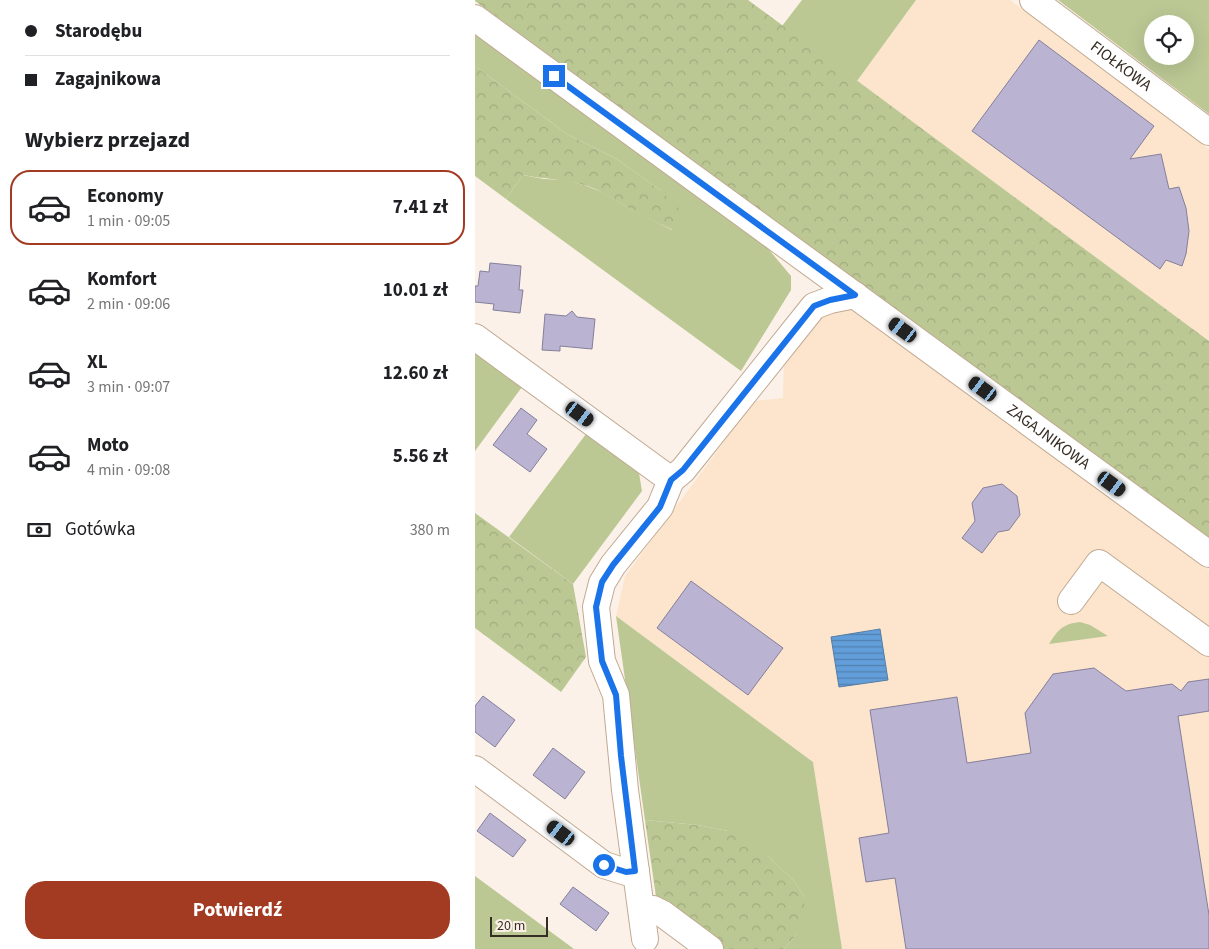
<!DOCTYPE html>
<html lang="pl">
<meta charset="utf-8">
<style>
:root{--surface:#fff;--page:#f6f6f6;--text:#202124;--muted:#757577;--line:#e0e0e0;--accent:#a33a22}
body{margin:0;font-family:"Source Sans 3",sans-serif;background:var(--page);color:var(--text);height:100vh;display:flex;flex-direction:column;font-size:19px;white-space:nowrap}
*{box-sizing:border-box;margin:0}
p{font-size:16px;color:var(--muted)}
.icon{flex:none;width:28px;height:28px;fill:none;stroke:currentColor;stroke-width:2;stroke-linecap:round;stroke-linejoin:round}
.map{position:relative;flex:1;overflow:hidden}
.side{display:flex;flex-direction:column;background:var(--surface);width:475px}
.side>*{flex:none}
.top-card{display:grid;align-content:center;height:110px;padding:0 25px;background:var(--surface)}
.buttons{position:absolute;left:669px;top:15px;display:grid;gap:10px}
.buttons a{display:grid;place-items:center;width:50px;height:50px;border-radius:50%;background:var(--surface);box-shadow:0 5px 20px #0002;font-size:25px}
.scale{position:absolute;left:15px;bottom:12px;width:58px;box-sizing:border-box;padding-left:5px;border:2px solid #362d24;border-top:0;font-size:14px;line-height:18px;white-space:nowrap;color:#362d24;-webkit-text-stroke:4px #fbf1e8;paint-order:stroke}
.end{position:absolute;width:22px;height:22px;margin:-11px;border:6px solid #1a73e8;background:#fff;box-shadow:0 0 0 2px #fff}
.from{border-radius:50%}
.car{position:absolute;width:15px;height:30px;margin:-15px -8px;border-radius:6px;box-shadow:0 0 4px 1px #0007;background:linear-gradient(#222 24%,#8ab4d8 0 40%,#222 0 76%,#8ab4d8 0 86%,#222 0)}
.top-card b{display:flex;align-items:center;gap:18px;height:48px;font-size:19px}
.top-card b+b{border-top:1px solid var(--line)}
.top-card i{width:12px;height:12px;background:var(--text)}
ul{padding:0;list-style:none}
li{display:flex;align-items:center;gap:15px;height:75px;margin:0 10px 8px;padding:0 15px;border:2px solid transparent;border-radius:20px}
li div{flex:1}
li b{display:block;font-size:19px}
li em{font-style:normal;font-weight:700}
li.active{border-color:var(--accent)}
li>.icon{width:45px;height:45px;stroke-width:1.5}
h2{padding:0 25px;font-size:22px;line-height:60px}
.pay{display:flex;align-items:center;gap:12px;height:55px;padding:0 25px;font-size:19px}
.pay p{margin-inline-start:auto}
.button{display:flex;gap:10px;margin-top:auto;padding:10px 25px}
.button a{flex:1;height:58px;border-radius:20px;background:var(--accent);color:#fff;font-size:20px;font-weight:700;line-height:58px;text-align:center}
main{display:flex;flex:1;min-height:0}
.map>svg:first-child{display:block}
</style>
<main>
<section class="side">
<div class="top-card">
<b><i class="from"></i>Starodębu</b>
<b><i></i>Zagajnikowa</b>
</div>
<h2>Wybierz przejazd</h2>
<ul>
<li class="active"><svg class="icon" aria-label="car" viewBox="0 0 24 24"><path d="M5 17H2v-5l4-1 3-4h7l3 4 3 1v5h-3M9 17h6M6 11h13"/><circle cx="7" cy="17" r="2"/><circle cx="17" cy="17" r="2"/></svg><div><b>Economy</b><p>1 min · 09:05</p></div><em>7.41 zł</em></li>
<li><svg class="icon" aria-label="car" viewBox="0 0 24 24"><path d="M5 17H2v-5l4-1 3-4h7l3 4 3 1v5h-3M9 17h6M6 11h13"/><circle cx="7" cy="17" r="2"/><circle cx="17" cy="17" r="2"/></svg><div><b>Komfort</b><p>2 min · 09:06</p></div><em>10.01 zł</em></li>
<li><svg class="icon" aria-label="car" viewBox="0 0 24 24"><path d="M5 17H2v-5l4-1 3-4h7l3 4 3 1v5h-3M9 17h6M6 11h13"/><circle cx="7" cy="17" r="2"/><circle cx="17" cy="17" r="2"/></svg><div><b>XL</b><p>3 min · 09:07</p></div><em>12.60 zł</em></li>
<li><svg class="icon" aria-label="car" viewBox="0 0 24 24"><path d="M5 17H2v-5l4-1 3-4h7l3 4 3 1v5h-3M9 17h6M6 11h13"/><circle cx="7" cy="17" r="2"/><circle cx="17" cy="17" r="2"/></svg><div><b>Moto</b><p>4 min · 09:08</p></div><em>5.56 zł</em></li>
</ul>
<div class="pay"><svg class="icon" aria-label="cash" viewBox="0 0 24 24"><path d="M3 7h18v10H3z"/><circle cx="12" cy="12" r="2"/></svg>Gotówka<p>380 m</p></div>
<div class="button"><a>Potwierdź</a></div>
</section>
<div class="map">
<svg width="734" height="949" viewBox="0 0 734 949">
<defs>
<pattern id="forest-crowns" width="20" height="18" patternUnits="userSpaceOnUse" patternTransform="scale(1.25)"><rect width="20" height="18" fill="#bbc894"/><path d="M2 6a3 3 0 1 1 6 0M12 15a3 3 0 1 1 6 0" fill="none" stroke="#a1ac7f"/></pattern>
<pattern id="water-rules" width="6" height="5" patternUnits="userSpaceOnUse" patternTransform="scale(1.25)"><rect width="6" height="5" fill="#629eda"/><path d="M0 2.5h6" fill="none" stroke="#5281b1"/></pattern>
</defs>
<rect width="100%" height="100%" fill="#fbf1e8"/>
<!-- built -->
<path fill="#fde4cc" d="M 441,0 L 535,0 L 734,149 L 734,341 L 382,81 Z
M 383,309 L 734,570 L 734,949 L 367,949 L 338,762 L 141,616 L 150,576 L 279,401 L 308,398 L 309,361 L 346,314 Z"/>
<!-- green -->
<path fill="#bbc894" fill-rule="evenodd" d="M 327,0 L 441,0 L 382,81 L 307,26 Z
M 583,0 L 734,0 L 734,114 ZM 678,24 L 710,24 L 710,56 L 678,56 Z
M 0,27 L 285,239 L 316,276 L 316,290 L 266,371 L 31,199 L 48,175 L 69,179 L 91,180 L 109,185 L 127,192 L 150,206 L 197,230 L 185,190 L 140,158 L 92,134 L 0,66 Z
M 0,353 L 47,387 L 0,451 Z
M 111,434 L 164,473 L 167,491 L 98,584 L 34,537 Z
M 141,616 L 338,762 L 367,949 L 309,949 L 321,935 L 329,897 L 320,882 L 295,858 L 253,831 L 223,825 L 170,820 Z
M 605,622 L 615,625 L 633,636 L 574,644 C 583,630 587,624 605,622 Z
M 0,876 L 99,949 L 0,949 Z"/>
<!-- forest -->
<path fill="url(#forest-crowns)" d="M 0,0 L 273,0 L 734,341 L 734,539 L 0,1 Z
M 0,66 L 92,134 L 140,158 L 185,190 L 210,214 L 198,230 C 182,222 165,215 150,206 C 136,198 124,189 109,185 C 89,179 68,179 48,175 L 31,199 L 0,176 Z
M 0,513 L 98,584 L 111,657 L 86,692 L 0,628 Z
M 170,820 L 223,825 L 253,831 L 270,836 L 295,858 L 320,882 L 329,897 L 330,917 L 321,935 L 309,949 L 241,949 L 182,904 Z"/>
<!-- water -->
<path fill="url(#water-rules)" stroke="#557ca3" d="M 405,629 L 413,680 L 364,687 L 356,637 Z"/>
<!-- building -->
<path fill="#bab4d2" stroke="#847f9b" d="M 564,40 L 679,126 L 655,159 L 686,154 L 694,189 L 704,187 L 711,208 L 714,231 L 711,254 L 707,266 L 691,260 L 685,269 L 497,131 Z
M 15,263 L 46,266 L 44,290 L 48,290 L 45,313 L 18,310 L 19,304 L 0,302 L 0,286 L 3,286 L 5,271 L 14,272 Z
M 97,311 L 102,317 L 120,319 L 117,349 L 85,346 L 85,351 L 67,350 L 70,314 L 91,316 Z
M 46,408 L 62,420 L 52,434 L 72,449 L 55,472 L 18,445 Z
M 527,484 L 542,496 L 545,515 L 534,530 L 523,532 L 507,553 L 487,538 L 500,521 L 497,503 L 508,488 Z
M 216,581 L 308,648 L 273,695 L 182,628 Z
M 619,668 L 651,691 L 697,684 L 706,691 L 713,682 L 734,679 L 734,711 L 703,716 L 734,915 L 734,949 L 431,949 L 420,878 L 391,882 L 384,838 L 414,833 L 395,710 L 482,697 L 492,763 L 556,753 L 550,713 L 578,674 Z
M 8,696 L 40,720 L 20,747 L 0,732 L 0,706 Z
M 78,748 L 110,772 L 90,799 L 58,775 Z
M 15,813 L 51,840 L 38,857 L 2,831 Z
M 98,887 L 134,913 L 121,931 L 85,904 Z"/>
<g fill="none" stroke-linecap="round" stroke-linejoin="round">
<!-- minor casing -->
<g stroke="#c0a991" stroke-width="28">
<g id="minor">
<path id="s1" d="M 558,0 L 734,132"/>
<path id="s2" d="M 0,18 L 734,554"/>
<path d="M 0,337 L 196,480"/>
<path d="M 596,601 L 624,563 L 734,643"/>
<path d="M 0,769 L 129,865 L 151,872 L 161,871"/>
<path d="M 167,909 L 178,909 L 188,914 L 235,949"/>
<path d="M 170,939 L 150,790 L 141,695 L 127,661 L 121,607 L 127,583 L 138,565 L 185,507 L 196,480 L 208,470 L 339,306 L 355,300 L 380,295"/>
</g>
</g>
<!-- minor -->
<use href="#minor" stroke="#fff" stroke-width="26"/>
</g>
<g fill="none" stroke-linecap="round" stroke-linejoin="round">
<!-- route -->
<path stroke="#1a73e8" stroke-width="6" d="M 79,76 L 380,295 L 355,300 L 339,306 L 208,470 L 196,480 L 185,507 L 138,565 L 127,582 L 121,607 L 127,661 L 141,695 L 146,756 L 160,871 L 151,872 L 129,865"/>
</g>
<g text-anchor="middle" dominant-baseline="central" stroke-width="4" stroke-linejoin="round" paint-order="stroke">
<!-- street labels -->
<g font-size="16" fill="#362d24" stroke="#fbf1e8">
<text stroke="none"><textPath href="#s1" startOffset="110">FIOŁKOWA</textPath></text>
<text stroke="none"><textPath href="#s2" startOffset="710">ZAGAJNIKOWA</textPath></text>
</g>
</g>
</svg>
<div class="buttons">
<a><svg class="icon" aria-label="locate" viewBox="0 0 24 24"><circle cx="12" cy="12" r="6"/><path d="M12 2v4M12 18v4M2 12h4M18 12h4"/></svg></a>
</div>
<div class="scale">20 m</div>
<i class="end from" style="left:129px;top:865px"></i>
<i class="end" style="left:79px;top:76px"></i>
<i class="car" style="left:428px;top:330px;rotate:306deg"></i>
<i class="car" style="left:508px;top:389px;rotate:306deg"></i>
<i class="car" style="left:105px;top:414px;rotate:126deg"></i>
<i class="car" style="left:637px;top:484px;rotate:126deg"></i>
<i class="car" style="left:86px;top:833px;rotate:307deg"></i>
</div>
</main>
